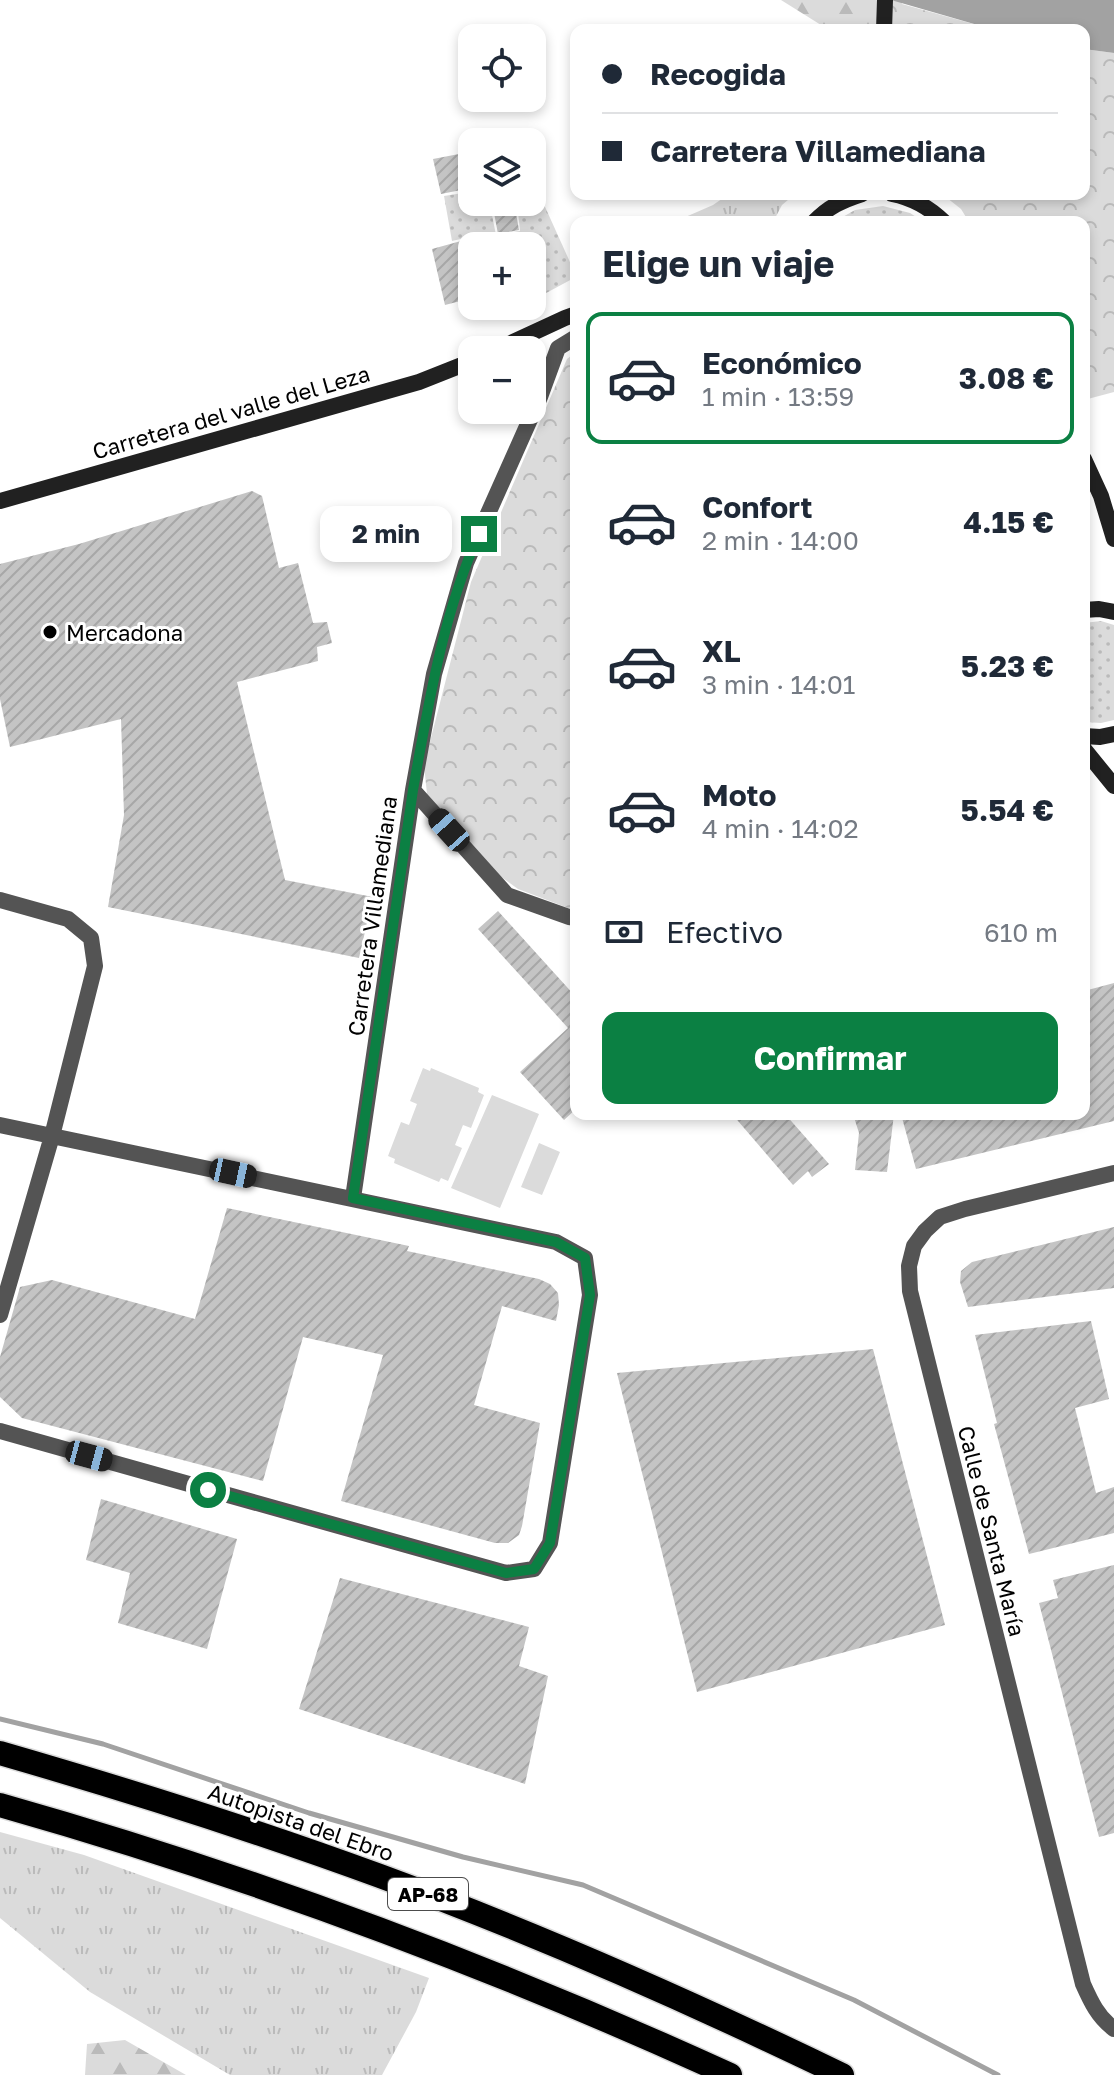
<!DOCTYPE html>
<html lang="es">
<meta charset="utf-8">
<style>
:root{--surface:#fff;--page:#f2f2f3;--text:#1f2937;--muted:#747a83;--line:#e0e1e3;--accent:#0b8043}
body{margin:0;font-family:"Golos Text",sans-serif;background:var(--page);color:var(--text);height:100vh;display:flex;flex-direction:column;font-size:30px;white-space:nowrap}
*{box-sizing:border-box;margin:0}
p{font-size:26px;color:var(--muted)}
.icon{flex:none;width:44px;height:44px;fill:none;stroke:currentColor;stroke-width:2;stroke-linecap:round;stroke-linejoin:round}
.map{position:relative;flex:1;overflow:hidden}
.drawer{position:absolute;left:570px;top:216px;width:520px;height:904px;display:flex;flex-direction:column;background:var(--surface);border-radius:16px;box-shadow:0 4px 12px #0003}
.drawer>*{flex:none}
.banner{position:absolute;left:570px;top:24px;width:520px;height:176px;border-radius:16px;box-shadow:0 4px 12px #0003;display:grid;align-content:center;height:176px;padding:0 32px;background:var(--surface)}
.fabs{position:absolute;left:458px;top:24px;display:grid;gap:16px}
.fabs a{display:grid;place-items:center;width:88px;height:88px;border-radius:16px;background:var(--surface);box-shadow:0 4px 12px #0003;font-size:40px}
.end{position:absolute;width:36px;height:36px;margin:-18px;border:10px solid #0b8043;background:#fff;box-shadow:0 0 0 4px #fff}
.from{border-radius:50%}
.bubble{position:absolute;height:56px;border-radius:16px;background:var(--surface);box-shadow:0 4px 12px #0003;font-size:26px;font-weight:700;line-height:56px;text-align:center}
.car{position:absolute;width:24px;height:48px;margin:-24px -12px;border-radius:10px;box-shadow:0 0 6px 2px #0007;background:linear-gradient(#222 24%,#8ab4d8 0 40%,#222 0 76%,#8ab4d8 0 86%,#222 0)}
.banner b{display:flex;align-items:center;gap:28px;height:76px;font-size:30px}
.banner b+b{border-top:2px solid var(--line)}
.banner i{width:20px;height:20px;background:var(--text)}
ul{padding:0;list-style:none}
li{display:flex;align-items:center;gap:24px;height:132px;margin:0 16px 12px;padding:0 16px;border:4px solid transparent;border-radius:16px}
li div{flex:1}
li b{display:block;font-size:30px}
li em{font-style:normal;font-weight:700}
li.on{border-color:var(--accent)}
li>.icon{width:72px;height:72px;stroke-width:1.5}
h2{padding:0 32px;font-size:36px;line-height:96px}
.pay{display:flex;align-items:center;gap:20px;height:88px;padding:0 32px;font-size:30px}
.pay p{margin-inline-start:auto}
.cta{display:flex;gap:16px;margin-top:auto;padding:16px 32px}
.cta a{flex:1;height:92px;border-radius:16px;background:var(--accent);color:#fff;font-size:32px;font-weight:700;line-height:92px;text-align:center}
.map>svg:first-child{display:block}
</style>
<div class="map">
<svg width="1114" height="2075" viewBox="0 0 1114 2075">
<defs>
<pattern id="grass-tufts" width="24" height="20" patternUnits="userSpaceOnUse" patternTransform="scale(2)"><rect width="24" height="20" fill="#dbdbdb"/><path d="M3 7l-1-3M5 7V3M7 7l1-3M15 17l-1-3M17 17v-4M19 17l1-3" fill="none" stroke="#bababa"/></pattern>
<pattern id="forest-firs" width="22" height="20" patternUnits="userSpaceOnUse" patternTransform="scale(2)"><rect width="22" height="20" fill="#dbdbdb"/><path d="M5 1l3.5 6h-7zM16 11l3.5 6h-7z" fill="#bababa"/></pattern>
<pattern id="park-crowns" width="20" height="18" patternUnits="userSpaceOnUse" patternTransform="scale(2)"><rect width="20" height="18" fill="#dbdbdb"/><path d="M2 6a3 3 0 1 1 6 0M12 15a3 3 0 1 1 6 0" fill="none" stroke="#bababa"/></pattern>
<pattern id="garden-dots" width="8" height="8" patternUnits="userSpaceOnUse" patternTransform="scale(2)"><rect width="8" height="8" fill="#dbdbdb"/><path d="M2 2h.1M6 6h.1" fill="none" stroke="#bababa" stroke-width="1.8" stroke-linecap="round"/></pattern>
<pattern id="building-hatch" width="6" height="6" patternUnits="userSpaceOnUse" patternTransform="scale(2)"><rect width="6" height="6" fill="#c4c4c4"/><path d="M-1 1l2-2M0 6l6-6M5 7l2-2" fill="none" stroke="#a7a7a7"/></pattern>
</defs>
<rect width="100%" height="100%" fill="#fff"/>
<!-- grass -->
<path fill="url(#grass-tufts)" d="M 729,194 L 795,194 L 782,205 L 773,222 L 674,222 L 713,205 Z
M 0,1832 L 84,1855 L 429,1978 L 416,2012 L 382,2075 L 230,2075 L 90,1992 L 0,1918 Z"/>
<!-- forest -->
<path fill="url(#forest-firs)" d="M 781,0 L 878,0 L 877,30 L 829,30 Z
M 125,2040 L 186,2075 L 85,2075 L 87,2044 Z"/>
<!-- park -->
<path fill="url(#park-crowns)" d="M 901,0 L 902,4 L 995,30 L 879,30 L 879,2 Z
M 1084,49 L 1114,53 L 1114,392 L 1084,400 L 1084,222 L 969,222 L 961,209 L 942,194 L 1084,194 Z
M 576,352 L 576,911 L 518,889 L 489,868 L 427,794 L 424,765 L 471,582 L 567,359 Z"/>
<!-- garden -->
<path fill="url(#garden-dots)" d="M 532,178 L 574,271 L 574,278 L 535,299 L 532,287 L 532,246 L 490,246 L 486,233 L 452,241 L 444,196 L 469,192 L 474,208 L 490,205 L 496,235 L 520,231 L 517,202 L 532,202 Z
M 883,206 L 910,213 L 924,222 L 834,222 L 855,210 Z
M 1101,621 L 1114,625 L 1114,720 L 1101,723 L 1086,722 L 1084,722 L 1084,623 Z"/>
<!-- pitch -->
<path fill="#dbdbdb" d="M 423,1068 L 430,1071 L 431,1068 L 479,1088 L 478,1092 L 484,1095 L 471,1128 L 463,1125 L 455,1145 L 462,1148 L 448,1181 L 441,1178 L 439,1182 L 394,1163 L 395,1159 L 388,1156 L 401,1122 L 409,1125 L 417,1104 L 410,1101 Z
M 492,1095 L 539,1114 L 500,1208 L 451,1188 Z
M 539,1143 L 560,1152 L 542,1195 L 521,1187 Z"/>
<!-- water -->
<path fill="#a2a2a2" d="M 891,0 L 1114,0 L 1114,53 L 1084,49 L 1084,30 L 995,30 Z"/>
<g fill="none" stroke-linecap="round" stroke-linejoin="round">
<!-- stream -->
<path stroke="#a2a2a2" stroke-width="5" d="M 0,1719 L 103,1744 L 309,1813 L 463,1857 L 583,1885 L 854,2000 L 998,2075"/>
</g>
<!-- building -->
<path fill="url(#building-hatch)" d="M 459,154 L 466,189 L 441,194 L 433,159 Z
M 492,202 L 514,202 L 519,230 L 498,234 Z
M 472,238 L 472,298 L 445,305 L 432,249 Z
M 252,491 L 262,496 L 279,568 L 298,563 L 313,623 L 327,622 L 332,643 L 317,647 L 318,661 L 237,682 L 285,880 L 373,897 L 359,958 L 108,907 L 124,815 L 121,719 L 10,747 L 0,699 L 0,564 L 79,544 Z
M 498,911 L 576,997 L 576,1109 L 564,1120 L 520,1072 L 568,1028 L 478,929 Z
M 1114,983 L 1114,1121 L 916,1169 L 901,1114 L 1084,1114 L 1084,991 Z
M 732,1114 L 785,1114 L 829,1164 L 812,1177 L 808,1171 L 793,1185 Z
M 853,1114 L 894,1114 L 887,1172 L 855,1170 L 859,1133 Z
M 227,1208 L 409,1246 L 407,1251 L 539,1279 L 550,1284 L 558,1293 L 559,1305 L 556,1321 L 502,1306 L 474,1405 L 540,1423 L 522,1526 L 519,1535 L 508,1543 L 495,1543 L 341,1501 L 383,1355 L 303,1337 L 263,1481 L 22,1418 L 0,1397 L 0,1357 L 20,1287 L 52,1280 L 195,1319 Z
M 1114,1227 L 1114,1288 L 968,1307 L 960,1282 L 961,1271 L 972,1262 Z
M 1091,1321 L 1109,1399 L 1075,1408 L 1096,1493 L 1114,1487 L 1114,1533 L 1029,1554 L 994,1424 L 997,1423 L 975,1335 Z
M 873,1349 L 945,1625 L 697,1692 L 617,1373 Z
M 101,1499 L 237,1539 L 207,1649 L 118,1623 L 130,1573 L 86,1560 Z
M 1114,1565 L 1114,1833 L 1099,1837 L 1039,1603 L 1058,1598 L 1053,1580 Z
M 340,1578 L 529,1627 L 519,1666 L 548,1676 L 525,1784 L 299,1709 Z"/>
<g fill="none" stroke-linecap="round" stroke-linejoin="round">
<!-- highway casing -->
<g stroke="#dbdbdb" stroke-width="27">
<path id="highway" d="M 0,1753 C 128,1790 255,1830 380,1876 C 538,1934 691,2002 842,2075
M 0,1805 C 251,1876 494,1967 730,2075"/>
</g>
<!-- street -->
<path stroke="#545454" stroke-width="16" d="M 413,790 L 507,895 L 569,917 L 576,918
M 0,900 L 68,919 L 91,938 L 95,966 L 52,1136 L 0,1315
M 0,1125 L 556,1242 L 585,1258 L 590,1295 L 550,1543 L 534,1569 L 506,1573 L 0,1431
M 1114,1173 L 965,1209 L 940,1217 L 925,1231 L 914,1246 L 909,1266 L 910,1291 L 1083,1984 C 1091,2002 1098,2017 1114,2029
M 353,1198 L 413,790 L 434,674 L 466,563 L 540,397 L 558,348 L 576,337"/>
<!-- secondary -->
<path stroke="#212121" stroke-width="16" d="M 884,30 L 885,0
M 892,194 C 912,198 929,207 944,222
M 814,222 C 828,207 843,200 862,194
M 496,350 L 565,318 L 576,314
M 1084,459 L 1101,496 L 1114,539
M 0,501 L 419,382 L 472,361
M 1084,610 L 1099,609 L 1114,612
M 1084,736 L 1100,737 L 1114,734
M 1084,749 L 1114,786"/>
<!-- highway -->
<use href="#highway" stroke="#000" stroke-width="24"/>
</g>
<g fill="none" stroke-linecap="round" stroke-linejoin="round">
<!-- route -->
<path stroke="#0b8043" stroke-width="10" d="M 208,1490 L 506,1573 L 534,1569 L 550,1543 L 590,1295 L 585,1258 L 556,1242 L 353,1198 L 413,790 C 428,706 443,613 479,534"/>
</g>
<!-- markers -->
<circle fill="#000" stroke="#fff" stroke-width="3" cx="50" cy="632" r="8"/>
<g text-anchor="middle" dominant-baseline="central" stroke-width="6" stroke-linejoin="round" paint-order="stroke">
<!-- shield labels -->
<rect fill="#fff" stroke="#4c4c4c" stroke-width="2" x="388" y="1878" width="80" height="32" rx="6"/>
<g font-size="20" font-weight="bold" fill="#000">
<text x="428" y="1894">AP-68</text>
</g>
<!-- street labels -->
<g font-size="22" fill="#000" stroke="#fff">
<text transform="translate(231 412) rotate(-16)">Carretera del valle del Leza</text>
<text transform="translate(372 916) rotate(-82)">Carretera Villamediana</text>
<text transform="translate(992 1531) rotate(76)">Calle de Santa María</text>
<text transform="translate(301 1822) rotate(19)">Autopista del Ebro</text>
</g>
<!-- poi labels -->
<g font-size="22" fill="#000" stroke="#fff" text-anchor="start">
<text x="66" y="632">Mercadona</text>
</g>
</g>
</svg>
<div class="fabs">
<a><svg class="icon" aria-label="locate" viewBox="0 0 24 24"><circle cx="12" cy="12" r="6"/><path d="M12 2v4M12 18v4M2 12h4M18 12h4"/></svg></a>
<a><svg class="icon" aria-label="layers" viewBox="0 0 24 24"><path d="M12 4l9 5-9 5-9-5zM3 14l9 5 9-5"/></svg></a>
<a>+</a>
<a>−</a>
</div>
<i class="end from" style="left:208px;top:1490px"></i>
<i class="end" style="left:479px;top:534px"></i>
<div class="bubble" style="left:320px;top:506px;width:132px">2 min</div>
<i class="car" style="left:449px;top:830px;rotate:318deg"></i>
<i class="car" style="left:233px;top:1173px;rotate:102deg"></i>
<i class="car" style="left:89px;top:1456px;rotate:105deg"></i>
<div class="banner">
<b><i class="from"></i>Recogida</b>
<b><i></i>Carretera Villamediana</b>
</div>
<section class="drawer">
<h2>Elige un viaje</h2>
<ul>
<li class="on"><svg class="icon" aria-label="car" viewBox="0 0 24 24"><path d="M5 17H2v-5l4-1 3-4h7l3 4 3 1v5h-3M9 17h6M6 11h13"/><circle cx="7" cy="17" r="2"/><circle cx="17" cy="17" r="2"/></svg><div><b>Económico</b><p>1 min · 13:59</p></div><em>3.08 €</em></li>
<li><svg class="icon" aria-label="car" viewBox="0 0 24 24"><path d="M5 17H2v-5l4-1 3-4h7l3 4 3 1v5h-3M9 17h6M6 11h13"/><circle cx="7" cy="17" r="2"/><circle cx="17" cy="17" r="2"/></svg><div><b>Confort</b><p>2 min · 14:00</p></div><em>4.15 €</em></li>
<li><svg class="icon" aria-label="car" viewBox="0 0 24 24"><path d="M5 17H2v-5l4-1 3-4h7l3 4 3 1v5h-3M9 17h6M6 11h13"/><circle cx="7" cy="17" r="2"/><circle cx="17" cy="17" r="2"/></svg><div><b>XL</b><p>3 min · 14:01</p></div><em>5.23 €</em></li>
<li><svg class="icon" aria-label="car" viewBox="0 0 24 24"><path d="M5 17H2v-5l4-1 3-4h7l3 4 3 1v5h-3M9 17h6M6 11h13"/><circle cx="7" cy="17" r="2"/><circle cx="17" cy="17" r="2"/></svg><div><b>Moto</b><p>4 min · 14:02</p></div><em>5.54 €</em></li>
</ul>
<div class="pay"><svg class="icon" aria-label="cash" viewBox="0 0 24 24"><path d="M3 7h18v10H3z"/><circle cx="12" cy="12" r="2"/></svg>Efectivo<p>610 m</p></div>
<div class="cta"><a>Confirmar</a></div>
</section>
</div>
